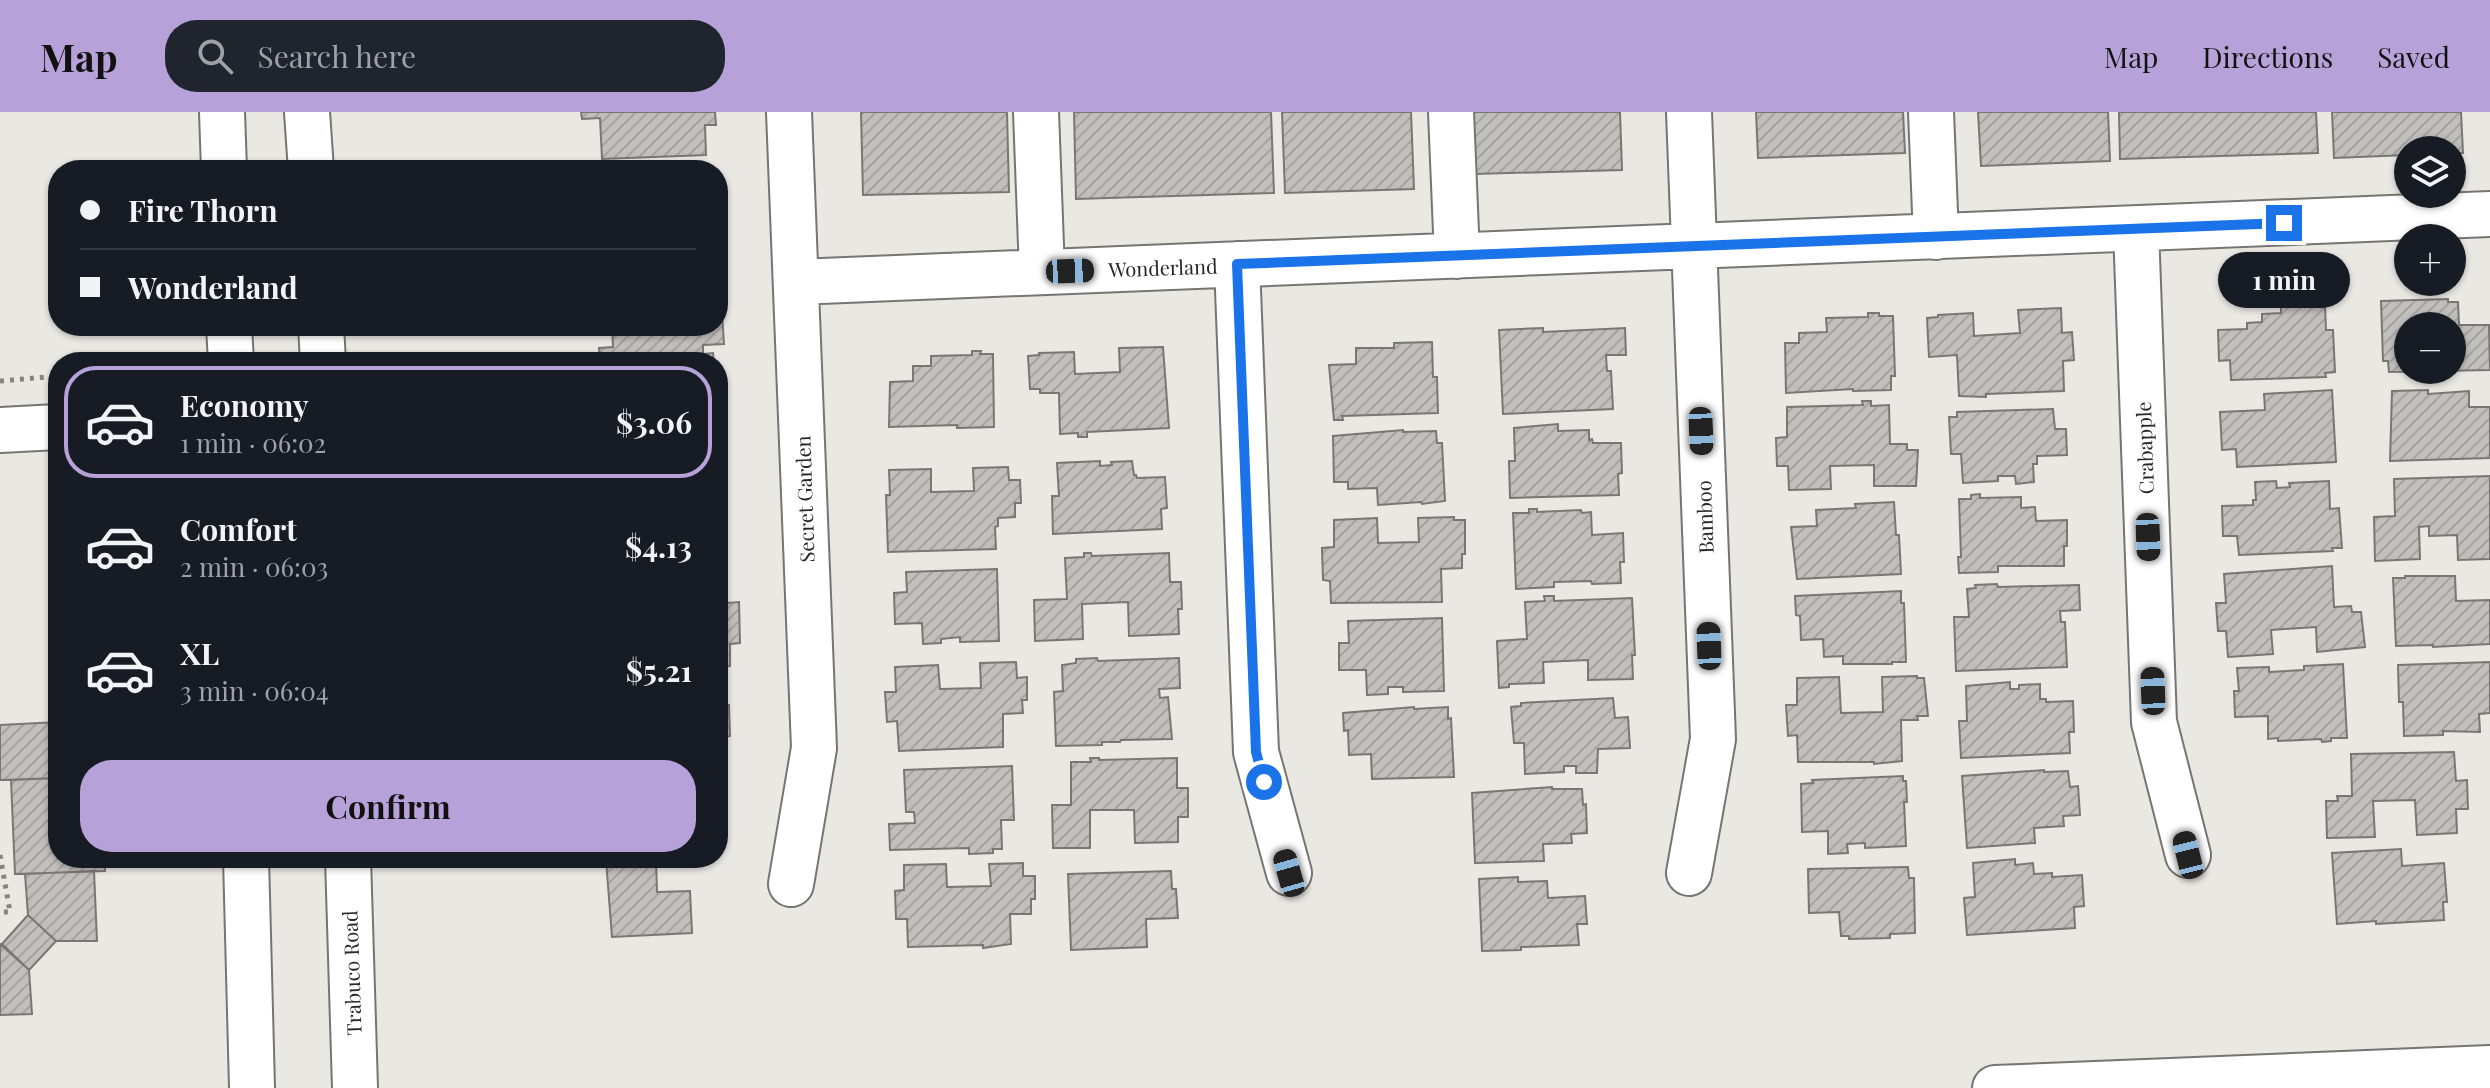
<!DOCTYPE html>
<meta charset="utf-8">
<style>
:root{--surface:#171b24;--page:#20242c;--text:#f1f3f6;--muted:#9ea1a6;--line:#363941;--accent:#b6a1d8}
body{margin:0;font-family:"Playfair Display",serif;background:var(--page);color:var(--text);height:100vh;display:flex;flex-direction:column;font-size:30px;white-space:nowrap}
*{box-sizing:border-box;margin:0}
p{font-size:26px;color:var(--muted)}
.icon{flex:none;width:44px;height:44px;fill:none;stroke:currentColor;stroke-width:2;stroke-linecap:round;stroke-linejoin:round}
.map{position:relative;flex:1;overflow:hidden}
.panel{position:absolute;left:48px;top:240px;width:680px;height:516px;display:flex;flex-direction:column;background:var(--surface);border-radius:32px;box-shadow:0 2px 6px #0004}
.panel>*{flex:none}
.guide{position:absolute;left:48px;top:48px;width:680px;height:176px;border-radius:32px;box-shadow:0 2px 6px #0004;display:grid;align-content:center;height:176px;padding:0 32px;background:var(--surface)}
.tools{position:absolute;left:2394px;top:24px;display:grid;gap:16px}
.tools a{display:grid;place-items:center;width:72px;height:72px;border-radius:50%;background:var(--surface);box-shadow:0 2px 6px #0004;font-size:40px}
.end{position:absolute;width:36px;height:36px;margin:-18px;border:10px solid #1a73e8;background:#fff;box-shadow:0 0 0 4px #fff}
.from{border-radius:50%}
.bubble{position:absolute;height:56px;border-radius:28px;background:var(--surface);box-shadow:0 2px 6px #0004;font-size:26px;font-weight:700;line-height:56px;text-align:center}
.car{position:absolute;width:24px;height:48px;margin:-24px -12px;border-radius:10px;box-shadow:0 0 6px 2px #0007;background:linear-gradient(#222 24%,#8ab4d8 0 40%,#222 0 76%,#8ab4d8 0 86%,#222 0)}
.guide b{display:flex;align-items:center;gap:28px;height:76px;font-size:30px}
.guide b+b{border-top:2px solid var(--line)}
.guide i{width:20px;height:20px;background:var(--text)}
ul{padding:14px 0 0;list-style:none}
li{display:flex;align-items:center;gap:24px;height:112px;margin:0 16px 12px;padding:0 16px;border:4px solid transparent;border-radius:32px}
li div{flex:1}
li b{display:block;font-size:30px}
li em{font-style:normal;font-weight:700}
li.current{border-color:var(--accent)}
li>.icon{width:72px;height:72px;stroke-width:1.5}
.cta{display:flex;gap:16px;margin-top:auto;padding:16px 32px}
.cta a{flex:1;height:92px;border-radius:32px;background:var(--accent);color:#111;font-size:32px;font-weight:700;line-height:92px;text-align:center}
header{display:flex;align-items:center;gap:48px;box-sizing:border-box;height:112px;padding:0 40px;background:var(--accent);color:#111}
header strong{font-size:38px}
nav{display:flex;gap:44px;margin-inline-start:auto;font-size:28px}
.search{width:560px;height:72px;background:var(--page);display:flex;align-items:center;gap:20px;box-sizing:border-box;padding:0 28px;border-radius:32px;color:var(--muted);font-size:30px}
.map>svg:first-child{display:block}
</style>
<header>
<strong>Map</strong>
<div class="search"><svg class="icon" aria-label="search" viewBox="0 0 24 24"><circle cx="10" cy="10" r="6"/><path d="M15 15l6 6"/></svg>Search here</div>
<nav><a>Map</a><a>Directions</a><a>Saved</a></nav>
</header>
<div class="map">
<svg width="2490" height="976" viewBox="0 0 2490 976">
<defs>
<pattern id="building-hatch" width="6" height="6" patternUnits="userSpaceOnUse" patternTransform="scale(2)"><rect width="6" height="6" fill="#c0bfbb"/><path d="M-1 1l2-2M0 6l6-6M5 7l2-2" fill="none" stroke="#a5a4a1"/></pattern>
</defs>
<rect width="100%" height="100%" fill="#e9e8e3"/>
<!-- building -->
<path fill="url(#building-hatch)" stroke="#787773" stroke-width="2" fill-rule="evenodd" d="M 581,0 L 715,0 L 716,13 L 705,13 L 706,43 L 602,47 L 600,6 L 582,7 Z
M 861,0 L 1007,0 L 1009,80 L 863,83 Z
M 1074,0 L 1271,0 L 1274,81 L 1076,87 Z
M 1282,0 L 1411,0 L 1414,77 L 1285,81 Z
M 1473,0 L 1620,0 L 1622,58 L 1475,62 Z
M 1756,0 L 1903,0 L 1905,41 L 1758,46 Z
M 1978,0 L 2108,0 L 2110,49 L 1981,54 Z
M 2119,0 L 2316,0 L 2318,41 L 2120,47 Z
M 2332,0 L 2461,0 L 2463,41 L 2452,42 L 2452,38 L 2408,38 L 2408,43 L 2334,46 Z
M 2448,187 L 2448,190 L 2458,190 L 2459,213 L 2489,213 L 2490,258 L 2389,260 L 2388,249 L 2383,249 L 2381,189 ZM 2408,214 L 2452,214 L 2452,258 L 2408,258 Z
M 2325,194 L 2326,218 L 2333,218 L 2335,260 L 2325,261 L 2326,265 L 2231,268 L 2230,248 L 2219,249 L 2218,218 L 2247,217 L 2247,211 L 2262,210 L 2262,202 L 2281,201 L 2281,195 Z
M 2061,196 L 2062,221 L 2072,220 L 2074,248 L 2063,249 L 2064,279 L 1986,282 L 1986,285 L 1959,284 L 1957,243 L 1929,245 L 1927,206 L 1938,205 L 1938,203 L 1973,201 L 1974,224 L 2020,221 L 2018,198 Z
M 722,201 L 724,232 L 703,233 L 703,242 L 713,241 L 714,250 L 600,250 L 599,236 L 613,235 L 612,214 L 718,214 L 718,202 Z
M 1868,201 L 1879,201 L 1879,204 L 1893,204 L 1895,264 L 1891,264 L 1891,278 L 1853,279 L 1853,277 L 1786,281 L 1785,231 L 1799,231 L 1799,221 L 1827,220 L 1826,206 L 1868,205 Z
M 1543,216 L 1543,220 L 1625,216 L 1626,243 L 1606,243 L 1607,259 L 1611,259 L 1613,297 L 1503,302 L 1499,218 Z
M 1432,230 L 1433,265 L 1437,265 L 1438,301 L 1342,304 L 1343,308 L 1334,308 L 1329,253 L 1356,252 L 1356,236 L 1394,236 L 1394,231 Z
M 1163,235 L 1169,316 L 1087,320 L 1087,325 L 1078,325 L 1078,321 L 1060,322 L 1059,281 L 1040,281 L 1040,277 L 1030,277 L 1028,244 L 1039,243 L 1039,241 L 1074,240 L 1075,262 L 1120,260 L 1119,236 Z
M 972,239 L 981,239 L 980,242 L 993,242 L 994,315 L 957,316 L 957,313 L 889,315 L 890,270 L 913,269 L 913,254 L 931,254 L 931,244 L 972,243 Z
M 2332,278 L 2336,350 L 2237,355 L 2236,337 L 2222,338 L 2220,300 L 2265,298 L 2264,282 Z
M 2428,278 L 2428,282 L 2469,279 L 2469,295 L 2490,295 L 2490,346 L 2390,349 L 2392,279 Z
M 1862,289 L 1871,289 L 1871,294 L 1889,293 L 1890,332 L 1907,332 L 1907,338 L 1918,338 L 1916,374 L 1874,374 L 1874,353 L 1830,354 L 1831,377 L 1789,378 L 1788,354 L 1777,354 L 1776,326 L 1787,325 L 1787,295 L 1863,293 Z
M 2053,297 L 2055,317 L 2066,317 L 2067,343 L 2037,344 L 2037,352 L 2033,352 L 2034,370 L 2016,372 L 2015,364 L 1998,364 L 1998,369 L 1963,371 L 1961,342 L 1951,342 L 1949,305 L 1957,305 L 1957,300 Z
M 1558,312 L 1558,319 L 1589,318 L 1589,328 L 1592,327 L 1593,331 L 1621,331 L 1622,361 L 1618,362 L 1619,383 L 1510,386 L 1509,349 L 1515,349 L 1514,316 Z
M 1403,318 L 1403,320 L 1436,319 L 1437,331 L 1442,331 L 1445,389 L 1422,392 L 1421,390 L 1378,393 L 1377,376 L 1348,377 L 1348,370 L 1334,370 L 1333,324 Z
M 718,321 L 722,321 L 723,348 L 718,348 Z
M 1100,349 L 1100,354 L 1112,353 L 1111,350 L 1132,349 L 1134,363 L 1136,363 L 1137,366 L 1165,365 L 1167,396 L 1161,397 L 1162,417 L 1053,422 L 1052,384 L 1059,384 L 1057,351 Z
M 1008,355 L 1009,368 L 1020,368 L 1021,391 L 1015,391 L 1015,405 L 998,406 L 998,414 L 995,415 L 996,437 L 888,440 L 886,383 L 890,383 L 889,358 L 931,357 L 931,380 L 974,379 L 973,356 Z
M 2490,364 L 2490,447 L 2458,448 L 2457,423 L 2429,424 L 2429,414 L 2419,415 L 2420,447 L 2375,449 L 2374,405 L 2395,404 L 2394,367 Z
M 2276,369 L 2277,376 L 2290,375 L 2289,371 L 2329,369 L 2330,397 L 2339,396 L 2342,436 L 2332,436 L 2333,439 L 2239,443 L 2237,424 L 2223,424 L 2222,394 L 2253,393 L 2253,388 L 2256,388 L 2255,370 Z
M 1980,382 L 1980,386 L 2021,385 L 2021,396 L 2035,395 L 2036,409 L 2067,408 L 2067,434 L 2064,434 L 2064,454 L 1998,454 L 1998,460 L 1959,461 L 1958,445 L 1961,445 L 1959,387 L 1971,387 L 1971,383 Z
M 1894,390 L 1896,423 L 1899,423 L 1901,462 L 1797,467 L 1791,415 L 1817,414 L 1816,398 L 1856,396 L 1855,392 Z
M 1529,397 L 1537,397 L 1537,400 L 1581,398 L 1582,401 L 1591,400 L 1592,423 L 1623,421 L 1624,450 L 1620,450 L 1621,471 L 1592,472 L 1591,469 L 1554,470 L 1554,475 L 1516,477 L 1513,401 L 1529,401 Z
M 1454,405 L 1454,408 L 1465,408 L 1465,442 L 1462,442 L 1462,456 L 1441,457 L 1442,490 L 1331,491 L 1330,469 L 1323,468 L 1322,436 L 1334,435 L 1334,408 L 1377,406 L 1378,431 L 1419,430 L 1418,406 Z
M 723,410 L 725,439 L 718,439 L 718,458 L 718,411 Z
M 1084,441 L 1091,441 L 1092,444 L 1169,441 L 1170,470 L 1181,470 L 1182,497 L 1178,497 L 1179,522 L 1129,524 L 1128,490 L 1082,492 L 1083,527 L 1035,529 L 1034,488 L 1067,487 L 1065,446 L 1084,445 Z
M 2332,454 L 2334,495 L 2351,494 L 2352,500 L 2361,500 L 2365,535 L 2317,540 L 2316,515 L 2271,518 L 2273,542 L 2228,545 L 2226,519 L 2218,519 L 2216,491 L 2226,491 L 2224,462 Z
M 997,457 L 999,529 L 960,530 L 960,525 L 941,527 L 941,531 L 923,532 L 922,511 L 895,512 L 894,481 L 907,480 L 906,460 Z
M 2405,464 L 2455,464 L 2456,489 L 2490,488 L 2490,532 L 2433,535 L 2433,533 L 2396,534 L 2393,466 L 2405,466 Z
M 1997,472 L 1998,475 L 2079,473 L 2080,498 L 2060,499 L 2061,510 L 2065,510 L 2067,555 L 1956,559 L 1954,505 L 1969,505 L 1967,477 L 1976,476 L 1975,473 Z
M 727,474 L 727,491 L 739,490 L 740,531 L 730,532 L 730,554 L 718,555 L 718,475 Z
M 1901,479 L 1901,491 L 1904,491 L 1906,550 L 1892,550 L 1892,552 L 1843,552 L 1843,544 L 1824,545 L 1823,527 L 1801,528 L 1800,504 L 1796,503 L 1795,484 Z
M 1544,484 L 1554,484 L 1554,489 L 1632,486 L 1635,543 L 1632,543 L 1633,567 L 1588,568 L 1588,548 L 1543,550 L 1544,571 L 1509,572 L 1509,575 L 1499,576 L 1497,529 L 1527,527 L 1525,490 L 1545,489 Z
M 1442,506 L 1444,579 L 1403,580 L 1403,575 L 1388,575 L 1388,582 L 1367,583 L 1366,558 L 1339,558 L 1339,531 L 1349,531 L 1348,509 Z
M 1097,546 L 1098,549 L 1179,546 L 1180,576 L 1159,577 L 1160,586 L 1168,585 L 1172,627 L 1121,628 L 1120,630 L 1102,630 L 1102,633 L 1056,634 L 1054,580 L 1063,579 L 1062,553 L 1076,551 L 1076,547 Z
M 1016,550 L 1017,566 L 1027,565 L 1027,588 L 1022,588 L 1023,601 L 1003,602 L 1003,635 L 899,639 L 897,609 L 887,610 L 885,580 L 896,580 L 895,555 L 938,553 L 940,577 L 981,576 L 980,551 Z
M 2490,550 L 2490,601 L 2479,602 L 2480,620 L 2443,619 L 2443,623 L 2404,624 L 2403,590 L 2399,590 L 2398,553 Z
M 2343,552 L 2347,626 L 2331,626 L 2331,629 L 2322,630 L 2321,627 L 2278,629 L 2278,626 L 2268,627 L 2268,604 L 2235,605 L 2234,579 L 2239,579 L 2237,556 L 2269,555 L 2269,560 L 2304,558 L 2304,554 Z
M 1917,564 L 1917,566 L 1924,566 L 1928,604 L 1917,604 L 1918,608 L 1901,608 L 1902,649 L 1874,652 L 1874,650 L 1798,650 L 1797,623 L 1788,624 L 1786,593 L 1797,593 L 1797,566 L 1839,565 L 1841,601 L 1883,600 L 1882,565 Z
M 2010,570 L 2010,577 L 2019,577 L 2019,573 L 2040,572 L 2040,587 L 2046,587 L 2046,590 L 2073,589 L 2074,620 L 2069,620 L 2070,641 L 1961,646 L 1959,609 L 1967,609 L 1966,574 Z
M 1613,586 L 1615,606 L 1628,605 L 1630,636 L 1598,637 L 1597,661 L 1576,661 L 1576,654 L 1564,654 L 1564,660 L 1525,662 L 1524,631 L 1514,631 L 1511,595 L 1521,594 L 1521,591 Z
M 718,593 L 729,593 L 730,624 L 726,625 L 727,645 L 718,645 Z
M 1414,595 L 1414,597 L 1448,595 L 1448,607 L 1451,606 L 1454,665 L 1372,667 L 1371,642 L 1349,643 L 1348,618 L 1344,619 L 1343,601 Z
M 58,610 L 58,666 L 0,668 L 0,613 Z
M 2454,640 L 2456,669 L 2467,668 L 2468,697 L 2456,697 L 2457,721 L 2417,723 L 2415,688 L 2373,689 L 2375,725 L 2327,726 L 2326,689 L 2338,689 L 2337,684 L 2352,684 L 2351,642 Z
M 1090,646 L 1099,646 L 1099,648 L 1177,646 L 1177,676 L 1188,676 L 1188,705 L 1178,705 L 1178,730 L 1135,731 L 1134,698 L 1090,698 L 1090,736 L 1053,736 L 1052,693 L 1071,693 L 1071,650 L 1091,650 Z
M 1012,654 L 1014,708 L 1001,708 L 1002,737 L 993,737 L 993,741 L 969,742 L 969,736 L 890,738 L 889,712 L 915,711 L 914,700 L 906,700 L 904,658 Z
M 2044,658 L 2044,660 L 2068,659 L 2070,675 L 2078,674 L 2080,703 L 2063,704 L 2064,714 L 2034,716 L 2035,731 L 1967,736 L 1962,664 Z
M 1903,664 L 1903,669 L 1906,669 L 1907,690 L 1904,690 L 1906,734 L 1865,736 L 1865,731 L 1847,732 L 1848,741 L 1828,742 L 1828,719 L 1802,720 L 1801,672 L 1813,671 L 1812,668 Z
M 58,666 L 58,746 L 104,746 L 105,759 L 15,762 L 11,668 Z
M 1552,675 L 1552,677 L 1582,677 L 1583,693 L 1586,692 L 1587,721 L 1571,722 L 1572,731 L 1543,732 L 1544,749 L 1475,751 L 1472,681 Z
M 2401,737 L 2402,754 L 2444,751 L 2447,790 L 2443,790 L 2444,808 L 2376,812 L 2376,809 L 2337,812 L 2332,741 Z
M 602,746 L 656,746 L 657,780 L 690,779 L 692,821 L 612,825 L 606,748 L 602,748 Z
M 2015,747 L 2015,753 L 2033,751 L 2034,762 L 2052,761 L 2052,765 L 2082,763 L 2084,794 L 2074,795 L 2075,816 L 1967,823 L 1964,786 L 1975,785 L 1973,751 Z
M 1023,751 L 1023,764 L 1035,764 L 1035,787 L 1031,787 L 1031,802 L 1010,802 L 1011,832 L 983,836 L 983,833 L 908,835 L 907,807 L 896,807 L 895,779 L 904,778 L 904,753 L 946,752 L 947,775 L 991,774 L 989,752 Z
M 1908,755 L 1909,766 L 1914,766 L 1915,821 L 1890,822 L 1890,826 L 1849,827 L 1849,824 L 1841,824 L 1839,800 L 1809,801 L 1808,757 Z
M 94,759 L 97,829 L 56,829 L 28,803 L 25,762 Z
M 1171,759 L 1172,777 L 1176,777 L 1178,806 L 1146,807 L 1147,835 L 1071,838 L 1068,762 Z
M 1518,765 L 1518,770 L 1547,769 L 1548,786 L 1585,784 L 1587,812 L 1577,812 L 1579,833 L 1521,835 L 1521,838 L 1482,839 L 1479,767 Z
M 28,803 L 56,829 L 29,858 L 2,832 Z
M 0,832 L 29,858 L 32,902 L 0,903 Z"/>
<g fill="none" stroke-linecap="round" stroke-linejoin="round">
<!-- minor casing -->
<g stroke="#767571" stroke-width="48">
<path id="minor" d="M 789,0 L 814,636 L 791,772
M 1036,0 L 1042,160
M 1451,0 L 1457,144
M 1689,0 L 1713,627 L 1689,761
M 1931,0 L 1936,125
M 2136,117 L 2154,610 L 2188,743
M 1237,152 L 1256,640 L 1289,761
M 796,170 L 2490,102
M 0,318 L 58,315"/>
</g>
<!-- major casing -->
<g stroke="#767571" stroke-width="48">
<path id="major" d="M 222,0 L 224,58
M 307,0 L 311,58
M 229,214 L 231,250
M 321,214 L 323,250
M 246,746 L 252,976
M 348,746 L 355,976
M 1995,976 L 2490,956"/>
</g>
<!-- path -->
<path stroke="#858481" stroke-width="5" stroke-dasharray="4 6" stroke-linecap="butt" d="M 0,269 L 58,264
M 0,743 L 10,800 L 0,800"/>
<!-- minor -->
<use href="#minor" stroke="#fff" stroke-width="44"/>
<!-- major -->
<use href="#major" stroke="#fff" stroke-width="44"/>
</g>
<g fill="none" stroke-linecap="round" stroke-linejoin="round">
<!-- route -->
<path stroke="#1a73e8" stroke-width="10" d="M 1264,670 L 1256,640 L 1237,152 L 2284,111"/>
</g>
<g text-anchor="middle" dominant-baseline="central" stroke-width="8" stroke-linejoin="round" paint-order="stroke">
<!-- street labels -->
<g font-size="20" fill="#292827" stroke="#fff">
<text transform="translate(1163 155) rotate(-2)">Wonderland</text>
<text transform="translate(2144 336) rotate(-92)">Crabapple</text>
<text transform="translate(804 387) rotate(-92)">Secret Garden</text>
<text transform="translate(1704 405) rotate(-92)">Bamboo</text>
<text transform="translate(351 861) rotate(-92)">Trabuco Road</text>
</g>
</g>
</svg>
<div class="tools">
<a><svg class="icon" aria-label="layers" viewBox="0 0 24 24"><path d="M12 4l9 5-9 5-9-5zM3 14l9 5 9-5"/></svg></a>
<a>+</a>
<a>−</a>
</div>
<i class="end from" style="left:1264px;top:670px"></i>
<i class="end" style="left:2284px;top:111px"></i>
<div class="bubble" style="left:2218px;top:140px;width:132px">1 min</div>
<i class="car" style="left:1070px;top:159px;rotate:88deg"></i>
<i class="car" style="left:1701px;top:319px;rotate:178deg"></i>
<i class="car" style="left:2148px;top:425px;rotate:178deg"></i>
<i class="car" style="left:1709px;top:534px;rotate:358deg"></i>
<i class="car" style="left:2153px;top:579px;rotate:358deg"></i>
<i class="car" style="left:2188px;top:743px;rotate:346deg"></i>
<i class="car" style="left:1289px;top:761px;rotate:344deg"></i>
<div class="guide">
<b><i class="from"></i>Fire Thorn</b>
<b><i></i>Wonderland</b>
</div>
<section class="panel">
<ul>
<li class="current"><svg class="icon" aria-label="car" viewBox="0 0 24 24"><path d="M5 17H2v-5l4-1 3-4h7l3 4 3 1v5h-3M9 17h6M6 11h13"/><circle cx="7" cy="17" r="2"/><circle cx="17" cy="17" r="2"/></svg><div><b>Economy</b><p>1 min · 06:02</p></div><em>$3.06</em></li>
<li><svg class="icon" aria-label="car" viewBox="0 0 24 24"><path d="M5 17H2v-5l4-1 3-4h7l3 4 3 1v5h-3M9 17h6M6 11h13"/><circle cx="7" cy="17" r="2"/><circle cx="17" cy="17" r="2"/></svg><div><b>Comfort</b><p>2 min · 06:03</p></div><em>$4.13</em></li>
<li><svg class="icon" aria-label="car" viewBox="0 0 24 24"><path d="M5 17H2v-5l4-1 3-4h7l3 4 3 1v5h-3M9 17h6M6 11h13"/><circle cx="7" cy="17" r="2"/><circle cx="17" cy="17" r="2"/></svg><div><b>XL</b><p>3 min · 06:04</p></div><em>$5.21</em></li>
</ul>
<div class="cta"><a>Confirm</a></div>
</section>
</div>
